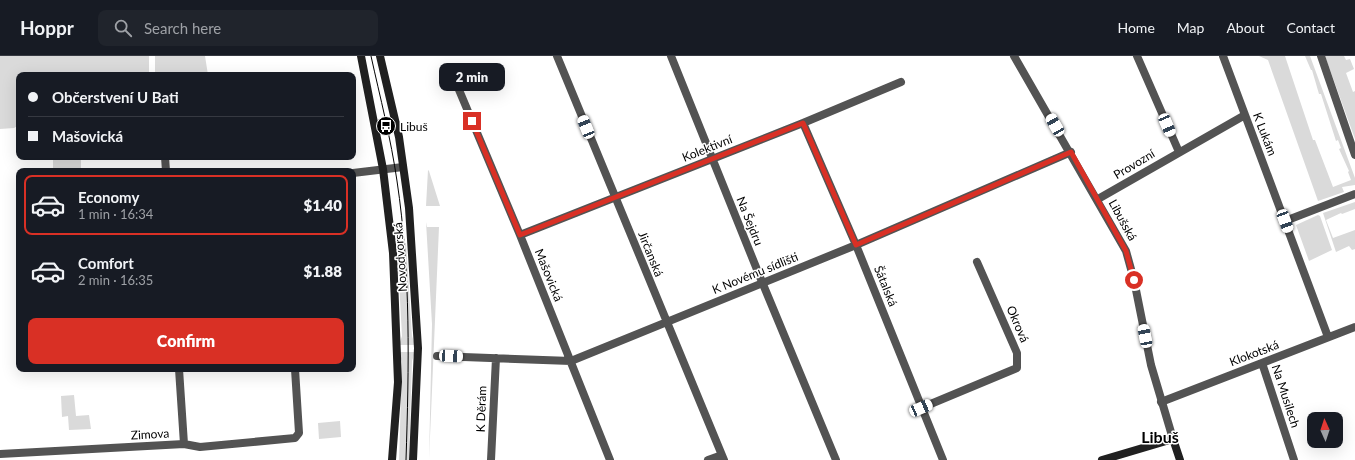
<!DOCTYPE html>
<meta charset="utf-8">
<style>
:root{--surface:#171b24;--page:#20242c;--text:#f1f3f6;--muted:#9ea1a6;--line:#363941;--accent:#d93025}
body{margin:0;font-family:Lato,sans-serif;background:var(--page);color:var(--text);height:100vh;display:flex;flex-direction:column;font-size:15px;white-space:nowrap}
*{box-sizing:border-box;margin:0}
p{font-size:13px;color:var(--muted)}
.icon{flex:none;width:22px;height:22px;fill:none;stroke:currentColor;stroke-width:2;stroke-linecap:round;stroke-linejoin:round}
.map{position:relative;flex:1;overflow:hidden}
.drawer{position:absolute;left:16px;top:112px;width:340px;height:204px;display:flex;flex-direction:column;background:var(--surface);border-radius:8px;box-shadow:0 4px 16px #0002}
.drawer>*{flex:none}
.hud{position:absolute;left:16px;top:16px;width:340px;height:88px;border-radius:8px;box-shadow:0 4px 16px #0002;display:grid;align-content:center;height:88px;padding:0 12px;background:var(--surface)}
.needle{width:26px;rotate:357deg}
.buttons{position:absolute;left:1307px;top:356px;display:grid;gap:8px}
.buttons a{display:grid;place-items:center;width:36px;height:36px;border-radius:8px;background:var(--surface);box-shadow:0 4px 16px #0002;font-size:20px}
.end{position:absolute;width:18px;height:18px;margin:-9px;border:5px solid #d93025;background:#fff;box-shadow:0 0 0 2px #fff}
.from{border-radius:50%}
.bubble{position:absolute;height:28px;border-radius:8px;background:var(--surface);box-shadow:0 4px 16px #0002;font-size:13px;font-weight:800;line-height:28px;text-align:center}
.car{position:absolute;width:12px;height:24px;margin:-12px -6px;border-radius:5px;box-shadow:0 0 3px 1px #0007;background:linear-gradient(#fff 24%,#345 0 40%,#fff 0 76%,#345 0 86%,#fff 0)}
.hud b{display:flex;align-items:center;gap:14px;height:38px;font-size:15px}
.hud b+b{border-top:1px solid var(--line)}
.hud i{width:10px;height:10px;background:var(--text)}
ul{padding:7px 0 0;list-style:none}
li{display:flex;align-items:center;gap:12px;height:60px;margin:0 8px 6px;padding:0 4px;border:2px solid transparent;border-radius:8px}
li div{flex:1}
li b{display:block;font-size:15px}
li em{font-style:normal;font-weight:800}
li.active{border-color:var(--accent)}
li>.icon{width:36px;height:36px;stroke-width:1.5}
.primary-button{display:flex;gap:8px;margin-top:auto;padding:8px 12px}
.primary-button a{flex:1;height:46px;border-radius:8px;background:var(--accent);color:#fff;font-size:16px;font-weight:800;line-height:46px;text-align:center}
header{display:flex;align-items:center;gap:24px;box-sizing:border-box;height:56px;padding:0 20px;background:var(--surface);border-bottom:1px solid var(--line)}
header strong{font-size:19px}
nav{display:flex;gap:22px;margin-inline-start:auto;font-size:14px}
.search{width:280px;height:36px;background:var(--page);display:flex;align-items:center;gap:10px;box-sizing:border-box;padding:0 14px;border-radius:8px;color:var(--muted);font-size:15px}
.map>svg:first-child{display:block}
</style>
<header>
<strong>Hoppr</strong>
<div class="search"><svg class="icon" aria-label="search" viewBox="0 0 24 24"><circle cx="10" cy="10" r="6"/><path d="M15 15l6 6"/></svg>Search here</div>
<nav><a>Home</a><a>Map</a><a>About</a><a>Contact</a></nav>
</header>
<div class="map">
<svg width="1355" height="404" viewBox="0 0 1355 404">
<rect width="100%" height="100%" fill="#fff"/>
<!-- green -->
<path fill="#dadada" d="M 0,0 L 149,0 L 149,16 L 115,19 L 19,19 L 19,69 L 14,72 L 0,73 Z
M 155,0 L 216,0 L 205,0 L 208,19 L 155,19 Z
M 1259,0 L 1285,0 L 1313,84 L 1315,84 L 1333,131 L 1351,124 L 1348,116 L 1349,115 L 1339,93 L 1341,92 L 1338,84 L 1336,85 L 1321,38 L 1319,38 L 1312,14 L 1311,14 L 1305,0 L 1310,0 L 1355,122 L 1355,129 L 1342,131 L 1344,136 L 1318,145 L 1268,4 Z
M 1325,0 L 1344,0 L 1346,4 L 1350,3 L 1354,13 L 1346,17 L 1353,36 L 1355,35 L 1355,83 Z
M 53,101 L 81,101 L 81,115 L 53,115 Z
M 428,114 L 429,115 L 440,150 L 426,150 Z
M 1355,146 L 1355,153 L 1342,158 L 1341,157 L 1326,164 L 1333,182 L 1355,174 L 1355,193 L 1352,194 L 1349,190 L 1336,196 L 1323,157 Z
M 1318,159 L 1320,160 L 1332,194 L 1309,205 L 1296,169 Z
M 426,166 L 427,171 L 439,171 L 429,404 L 432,268 Z
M 406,187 L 412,280 L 415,289 L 399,289 L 402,280 L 397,188 Z
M 399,296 L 415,296 L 412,305 L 409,404 L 399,404 L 402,306 Z
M 74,339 L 76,360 L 89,359 L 91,373 L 69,374 L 68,360 L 62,361 L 61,340 Z
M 340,365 L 341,381 L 319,383 L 318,367 Z"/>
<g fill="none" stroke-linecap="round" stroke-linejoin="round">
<!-- minor -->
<path stroke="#535353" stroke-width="8" d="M 557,0 L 724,404
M 671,0 L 760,221 L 836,404
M 1137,0 L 1179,96
M 1223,0 L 1328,281
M 1321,0 L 1355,99
M 454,22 L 520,179 L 610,404
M 803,67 L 856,189 L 943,404
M 165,101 L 166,115
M 353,117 L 403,111
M 1098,143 L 1245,59
M 1285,165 L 1355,138
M 520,179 L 803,67 L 901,26
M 437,300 L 571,305 L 856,189 L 1071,96
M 1262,307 L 1294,404
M 179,313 L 184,388
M 1161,346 L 1355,271
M 921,352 L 1017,312 L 1017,297 L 977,206
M 0,398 L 184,388 L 200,391 L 295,382 L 299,377 L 295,313
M 491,404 L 496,302
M 708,404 L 722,399"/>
<!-- tertiary -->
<path stroke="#535353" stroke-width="8" d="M 1014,0 L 1126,195 L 1134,224 L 1151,309 L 1173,383"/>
<!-- secondary -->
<path stroke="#202020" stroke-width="8" d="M 361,0 L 383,113 L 393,197 L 398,326 L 392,404
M 380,0 L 399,81 L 409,152 L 418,292 L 413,404
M 1102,404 L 1173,383 L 1180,404"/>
<!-- tram -->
<path stroke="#000" stroke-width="1" d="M 371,0 C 380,41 391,83 397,125 C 411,218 409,310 406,404"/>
</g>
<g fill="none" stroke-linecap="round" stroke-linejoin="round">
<!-- route -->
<path stroke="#d93025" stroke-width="5" d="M 472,65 L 520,179 L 803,67 L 856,189 L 1071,96 L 1126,195 L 1134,224"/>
</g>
<!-- icons -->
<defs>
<g id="bus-disc" transform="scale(1)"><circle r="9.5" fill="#000" stroke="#fff"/><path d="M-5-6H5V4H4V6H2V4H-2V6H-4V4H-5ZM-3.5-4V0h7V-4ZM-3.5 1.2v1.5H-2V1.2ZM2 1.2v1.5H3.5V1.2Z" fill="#fff"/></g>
</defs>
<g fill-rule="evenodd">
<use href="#bus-disc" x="386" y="70"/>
</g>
<g text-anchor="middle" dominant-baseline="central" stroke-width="3" stroke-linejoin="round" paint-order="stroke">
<!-- poi labels -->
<g font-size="12" fill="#000" stroke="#fff" text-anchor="start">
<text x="400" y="70">Libuš</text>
</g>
<!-- street labels -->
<g font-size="12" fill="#000" stroke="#fff">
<text transform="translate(1265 78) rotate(69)">K Lukám</text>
<text transform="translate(707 92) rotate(-22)">Kolektivní</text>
<text transform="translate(1134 108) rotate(-31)">Provozní</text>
<text transform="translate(1123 164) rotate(61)">Libušská</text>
<text transform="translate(750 165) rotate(68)">Na Šejdru</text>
<text transform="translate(651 198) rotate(68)">Jirčanská</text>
<text transform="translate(400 201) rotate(-94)">Novodvorská</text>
<text transform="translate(755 217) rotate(-22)">K Novému sídlišti</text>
<text transform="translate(549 219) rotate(68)">Mašovická</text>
<text transform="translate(886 230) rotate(68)">Šátalská</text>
<text transform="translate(1018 268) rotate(67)">Okrová</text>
<text transform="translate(1254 297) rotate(-21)">Klokotská</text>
<text transform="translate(1286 340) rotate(72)">Na Musilech</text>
<text transform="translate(481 353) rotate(-88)">K Děrám</text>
<text transform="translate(150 378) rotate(-3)">Zimova</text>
</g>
<!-- district labels -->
<g font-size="16" font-weight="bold" fill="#000" stroke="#fff">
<text x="1160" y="380">Libuš</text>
</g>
</g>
</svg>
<div class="buttons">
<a><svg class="needle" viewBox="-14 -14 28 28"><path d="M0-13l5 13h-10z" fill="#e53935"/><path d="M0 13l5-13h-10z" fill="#9ea1a6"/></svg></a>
</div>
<i class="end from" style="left:1134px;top:224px"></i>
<i class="end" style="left:472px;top:65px"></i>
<div class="bubble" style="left:439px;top:7px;width:66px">2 min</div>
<i class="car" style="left:1055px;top:69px;rotate:330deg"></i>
<i class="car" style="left:1167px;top:69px;rotate:157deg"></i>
<i class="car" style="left:586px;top:71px;rotate:338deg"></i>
<i class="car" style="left:1285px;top:165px;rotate:160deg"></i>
<i class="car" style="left:1145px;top:280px;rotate:349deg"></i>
<i class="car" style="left:451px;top:300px;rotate:93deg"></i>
<i class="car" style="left:921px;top:352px;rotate:67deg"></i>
<div class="hud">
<b><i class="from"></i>Občerstvení U Bati</b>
<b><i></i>Mašovická</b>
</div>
<section class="drawer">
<ul>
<li class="active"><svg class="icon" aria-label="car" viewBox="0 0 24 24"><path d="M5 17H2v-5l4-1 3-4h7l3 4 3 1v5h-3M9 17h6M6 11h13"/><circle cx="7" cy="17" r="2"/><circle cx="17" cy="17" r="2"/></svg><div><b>Economy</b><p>1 min · 16:34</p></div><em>$1.40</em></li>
<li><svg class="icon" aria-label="car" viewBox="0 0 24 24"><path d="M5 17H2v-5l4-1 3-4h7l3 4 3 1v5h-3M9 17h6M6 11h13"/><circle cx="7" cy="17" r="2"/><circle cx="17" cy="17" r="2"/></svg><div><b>Comfort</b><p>2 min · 16:35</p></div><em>$1.88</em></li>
</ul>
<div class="primary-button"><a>Confirm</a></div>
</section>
</div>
